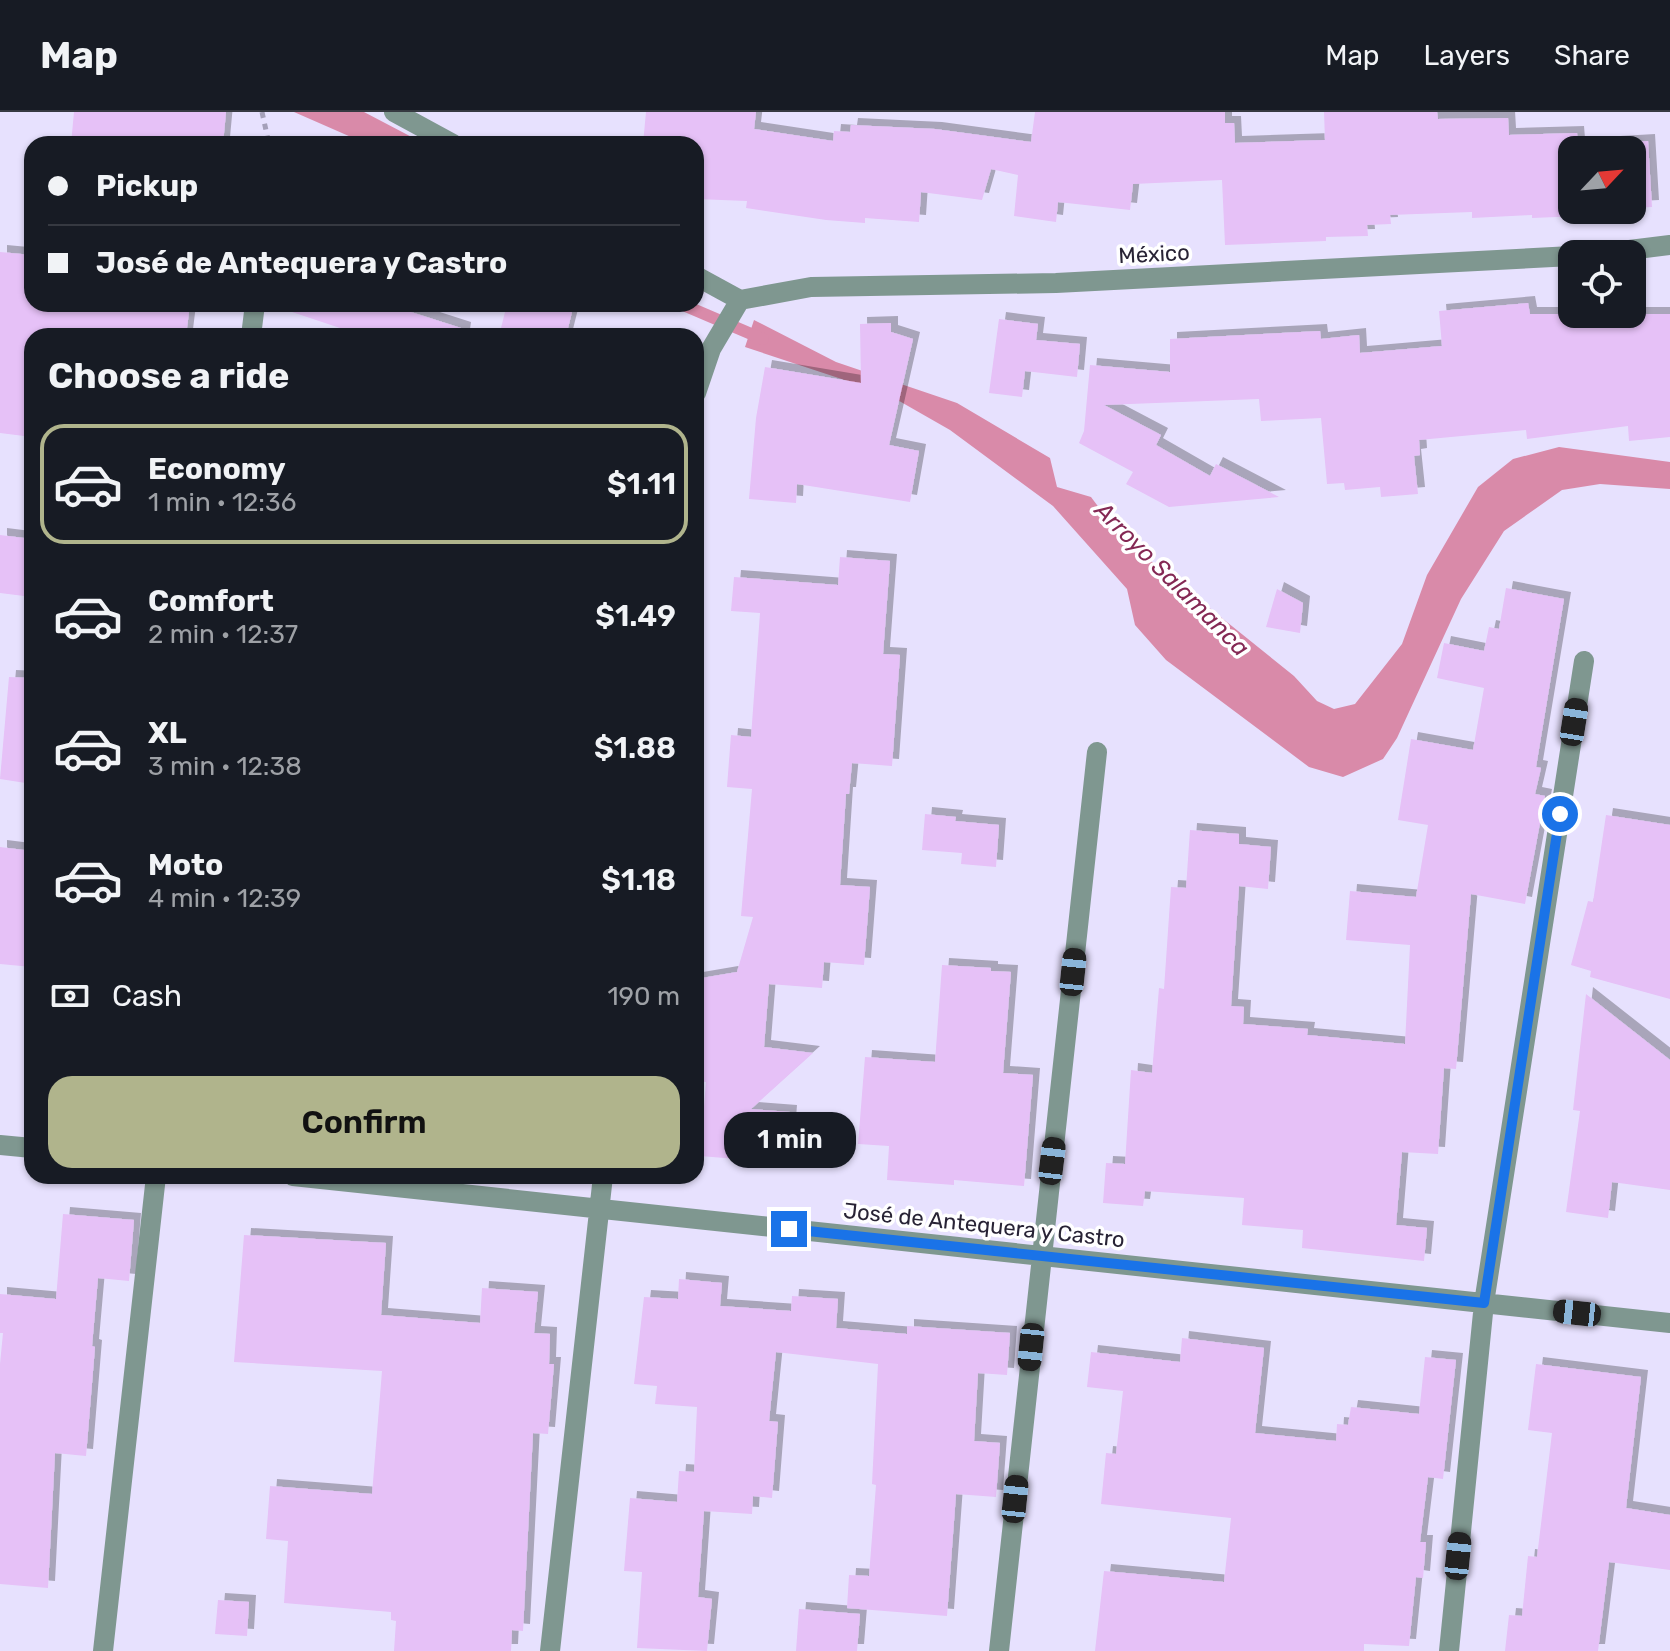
<!DOCTYPE html>
<meta charset="utf-8">
<style>
:root{--surface:#171b24;--page:#242831;--text:#f1f3f6;--muted:#9ea1a6;--line:#363941;--accent:#b0b48c}
body{margin:0;font-family:Rubik,sans-serif;background:var(--page);color:var(--text);height:100vh;display:flex;flex-direction:column;font-size:30px;white-space:nowrap}
*{box-sizing:border-box;margin:0}
p{font-size:26px;color:var(--muted)}
.icon{flex:none;width:44px;height:44px;fill:none;stroke:currentColor;stroke-width:2;stroke-linecap:round;stroke-linejoin:round}
.map{position:relative;flex:1;overflow:hidden}
.panel{position:absolute;left:24px;top:216px;width:680px;height:856px;display:flex;flex-direction:column;background:var(--surface);border-radius:24px;box-shadow:0 2px 6px #0004}
.panel>*{flex:none}
.guide{position:absolute;left:24px;top:24px;width:680px;height:176px;border-radius:24px;box-shadow:0 2px 6px #0004;display:grid;align-content:center;height:176px;padding:0 24px;background:var(--surface)}
.needle{width:52px;rotate:64deg}
.fabs{position:absolute;left:1558px;top:24px;display:grid;gap:16px}
.fabs a{display:grid;place-items:center;width:88px;height:88px;border-radius:16px;background:var(--surface);box-shadow:0 2px 6px #0004;font-size:40px}
.end{position:absolute;width:36px;height:36px;margin:-18px;border:10px solid #1a73e8;background:#fff;box-shadow:0 0 0 4px #fff}
.from{border-radius:50%}
.bubble{position:absolute;height:56px;border-radius:24px;background:var(--surface);box-shadow:0 2px 6px #0004;font-size:26px;font-weight:600;line-height:56px;text-align:center}
.car{position:absolute;width:24px;height:48px;margin:-24px -12px;border-radius:10px;box-shadow:0 0 6px 2px #0007;background:linear-gradient(#222 24%,#8ab4d8 0 40%,#222 0 76%,#8ab4d8 0 86%,#222 0)}
.guide b{display:flex;align-items:center;gap:28px;height:76px;font-size:30px}
.guide b+b{border-top:2px solid var(--line)}
.guide i{width:20px;height:20px;background:var(--text)}
ul{padding:0;list-style:none}
li{display:flex;align-items:center;gap:24px;height:120px;margin:0 16px 12px;padding:0 8px;border:4px solid transparent;border-radius:24px}
li div{flex:1}
li b{display:block;font-size:30px}
li em{font-style:normal;font-weight:600}
li.selected{border-color:var(--accent)}
li>.icon{width:72px;height:72px;stroke-width:1.5}
h2{padding:0 24px;font-size:36px;line-height:96px}
.pay{display:flex;align-items:center;gap:20px;height:88px;padding:0 24px;font-size:30px}
.pay p{margin-inline-start:auto}
.action{display:flex;gap:16px;margin-top:auto;padding:16px 24px}
.action a{flex:1;height:92px;border-radius:24px;background:var(--accent);color:#111;font-size:32px;font-weight:600;line-height:92px;text-align:center}
header{display:flex;align-items:center;gap:48px;box-sizing:border-box;height:112px;padding:0 40px;background:var(--surface);border-bottom:2px solid var(--line)}
header strong{font-size:38px}
nav{display:flex;gap:44px;margin-inline-start:auto;font-size:28px}
.map>svg:first-child{display:block}
</style>
<header>
<strong>Map</strong>
<nav><a>Map</a><a>Layers</a><a>Share</a></nav>
</header>
<div class="map">
<svg width="1670" height="1539" viewBox="0 0 1670 1539">
<defs>
<filter id="shadow"><feDropShadow dx="7" dy="-7" stdDeviation="0" flood-color="#0004"/></filter>
</defs>
<rect width="100%" height="100%" fill="#e7e1fe"/>
<!-- water -->
<path fill="#d98aa9" d="M 294,0 L 364,0 L 425,32 L 367,32 Z
M 754,208 L 836,250 L 957,291 L 1050,346 L 1057,375 L 1091,385 L 1121,425 L 1294,564 L 1317,589 L 1334,597 L 1355,592 L 1402,532 L 1427,463 L 1478,375 L 1513,347 L 1559,335 L 1670,350 L 1670,377 L 1600,372 L 1562,378 L 1504,419 L 1461,487 L 1397,626 L 1383,647 L 1343,665 L 1309,655 L 1166,548 L 1135,513 L 1127,477 L 1053,394 L 950,318 L 887,282 L 745,235 Z"/>
<g fill="none" stroke-linecap="round" stroke-linejoin="round">
<!-- stream -->
<path stroke="#d98aa9" stroke-width="12" d="M 681,192 L 763,227"/>
</g>
<!-- building -->
<path fill="#e6c1f7" filter="url(#shadow)" d="M 74,0 L 226,0 L 223,32 L 71,32 Z
M 646,0 L 756,0 L 754,17 L 833,29 L 834,19 L 850,20 L 851,13 L 935,17 L 1031,30 L 1035,0 L 1225,0 L 1225,11 L 1234,11 L 1235,31 L 1325,28 L 1324,0 L 1437,0 L 1438,7 L 1508,6 L 1509,23 L 1577,21 L 1578,33 L 1648,29 L 1652,95 L 1632,96 L 1632,38 L 1572,38 L 1572,98 L 1604,98 L 1581,99 L 1581,104 L 1532,106 L 1532,103 L 1472,106 L 1472,100 L 1390,103 L 1391,112 L 1367,113 L 1368,124 L 1326,125 L 1326,129 L 1225,133 L 1222,68 L 1133,72 L 1130,98 L 1058,90 L 1056,110 L 1014,104 L 1018,63 L 991,57 L 982,88 L 921,80 L 919,110 L 865,106 L 865,111 L 826,108 L 746,96 L 747,89 L 696,87 L 696,32 L 643,32 Z
M 0,140 L 32,143 L 32,192 L 190,192 L 186,224 L 32,224 L 32,325 L 0,321 Z
M 1528,191 L 1530,202 L 1670,202 L 1670,325 L 1629,329 L 1628,314 L 1527,327 L 1526,318 L 1419,328 L 1420,343 L 1414,344 L 1418,382 L 1381,385 L 1380,375 L 1345,378 L 1344,371 L 1327,372 L 1321,306 L 1261,309 L 1259,287 L 1104,293 L 1161,323 L 1156,333 L 1210,364 L 1216,352 L 1279,385 L 1169,395 L 1126,372 L 1133,360 L 1079,331 L 1084,319 L 1090,253 L 1170,260 L 1170,227 L 1320,219 L 1321,227 L 1359,223 L 1360,241 L 1442,234 L 1439,199 Z
M 287,192 L 386,192 L 464,217 L 463,224 L 364,224 L 286,198 Z
M 507,192 L 574,192 L 566,224 L 499,224 Z
M 999,207 L 1038,212 L 1036,228 L 1080,232 L 1077,265 L 1025,259 L 1022,285 L 989,281 Z
M 891,211 L 891,220 L 913,227 L 889,333 L 919,339 L 910,390 L 797,372 L 796,391 L 749,387 L 756,306 L 765,255 L 861,271 L 860,212 Z
M 0,423 L 32,427 L 32,485 L 0,481 Z
M 840,445 L 890,449 L 883,542 L 900,543 L 892,654 L 852,651 L 849,682 L 846,682 L 840,773 L 870,775 L 864,853 L 824,850 L 822,876 L 769,872 L 764,935 L 813,941 L 751,997 L 790,1000 L 786,1051 L 700,1044 L 706,970 L 696,969 L 696,867 L 737,860 L 753,805 L 741,804 L 752,677 L 727,675 L 731,623 L 751,625 L 760,501 L 731,499 L 734,465 L 838,473 Z
M 1506,476 L 1564,487 L 1536,655 L 1541,656 L 1535,682 L 1545,684 L 1525,792 L 1471,782 L 1456,957 L 1444,956 L 1438,1042 L 1402,1040 L 1396,1113 L 1427,1116 L 1424,1149 L 1302,1136 L 1303,1118 L 1242,1113 L 1244,1086 L 1145,1079 L 1143,1094 L 1103,1091 L 1106,1051 L 1125,1052 L 1131,958 L 1152,961 L 1159,876 L 1164,877 L 1171,775 L 1186,776 L 1190,718 L 1239,722 L 1239,732 L 1271,735 L 1268,777 L 1239,774 L 1231,894 L 1244,895 L 1243,912 L 1308,917 L 1307,923 L 1405,932 L 1410,833 L 1346,828 L 1350,779 L 1416,785 L 1428,713 L 1398,708 L 1411,627 L 1473,638 L 1484,576 L 1437,566 L 1444,531 L 1484,539 L 1489,515 L 1499,517 Z
M 1277,477 L 1303,491 L 1300,521 L 1266,515 Z
M 9,565 L 32,566 L 32,672 L 0,667 Z
M 925,702 L 956,705 L 955,709 L 999,713 L 996,755 L 961,752 L 962,741 L 922,738 Z
M 1606,703 L 1670,713 L 1670,887 L 1590,865 L 1591,859 L 1571,853 L 1588,789 L 1593,790 Z
M 0,735 L 32,739 L 32,855 L 0,852 Z
M 942,853 L 991,856 L 991,859 L 1011,860 L 1003,961 L 1033,963 L 1024,1074 L 954,1068 L 954,1073 L 887,1068 L 889,1034 L 858,1032 L 865,945 L 935,950 Z
M 1586,882 L 1670,948 L 1670,1078 L 1612,1070 L 1608,1106 L 1566,1100 L 1580,999 L 1573,998 Z
M 63,1102 L 134,1108 L 129,1169 L 98,1166 L 92,1234 L 95,1235 L 86,1344 L 55,1341 L 48,1476 L 0,1472 L 0,1252 L 3,1221 L 0,1221 L 0,1182 L 56,1187 Z
M 244,1123 L 386,1131 L 381,1203 L 480,1211 L 482,1176 L 538,1180 L 534,1221 L 550,1222 L 549,1252 L 554,1252 L 548,1322 L 533,1321 L 523,1519 L 512,1518 L 511,1539 L 394,1539 L 396,1509 L 391,1508 L 391,1500 L 284,1491 L 288,1429 L 266,1427 L 270,1374 L 372,1382 L 382,1259 L 234,1250 Z
M 679,1167 L 722,1171 L 720,1194 L 791,1199 L 792,1184 L 838,1187 L 836,1216 L 907,1222 L 907,1214 L 1010,1221 L 1007,1263 L 978,1261 L 974,1329 L 1000,1331 L 996,1385 L 956,1382 L 947,1504 L 847,1496 L 849,1463 L 869,1464 L 876,1373 L 872,1372 L 878,1252 L 776,1240 L 769,1309 L 778,1310 L 772,1386 L 753,1384 L 752,1402 L 704,1399 L 698,1485 L 712,1487 L 707,1539 L 637,1536 L 642,1460 L 624,1459 L 630,1386 L 677,1390 L 679,1359 L 694,1360 L 697,1295 L 655,1292 L 657,1274 L 634,1272 L 644,1185 L 678,1187 Z
M 1182,1226 L 1264,1236 L 1255,1321 L 1336,1329 L 1337,1312 L 1348,1313 L 1351,1295 L 1419,1302 L 1425,1245 L 1456,1248 L 1443,1367 L 1428,1365 L 1420,1430 L 1426,1430 L 1423,1466 L 1416,1465 L 1409,1534 L 1364,1532 L 1364,1539 L 1095,1539 L 1104,1459 L 1224,1470 L 1231,1406 L 1101,1392 L 1106,1341 L 1116,1342 L 1123,1279 L 1087,1275 L 1091,1240 L 1180,1250 Z
M 1536,1252 L 1641,1265 L 1626,1396 L 1670,1403 L 1670,1458 L 1609,1450 L 1598,1539 L 1505,1539 L 1509,1503 L 1522,1504 L 1528,1444 L 1537,1445 L 1552,1321 L 1528,1318 Z
M 218,1488 L 249,1490 L 247,1524 L 215,1522 Z
M 799,1497 L 860,1502 L 857,1539 L 796,1539 Z"/>
<g fill="none" stroke-linecap="round" stroke-linejoin="round">
<!-- path -->
<path stroke="#a5a0b9" stroke-width="5" stroke-dasharray="6 6" stroke-linecap="butt" d="M 262,0 L 269,32"/>
<!-- minor -->
<path stroke="#7f9790" stroke-width="20" d="M 394,0 L 453,32
M 1597,142 L 1670,133
M 696,164 L 740,188
M 740,188 L 811,175 L 1056,171 L 1572,144
M 251,224 L 255,192
M 696,281 L 711,237 L 740,188
M 0,1033 L 32,1036
M 293,1064 L 1670,1211
M 103,1539 L 156,1064
M 550,1539 L 603,1064
M 999,1539 L 1097,640
M 1449,1539 L 1484,1191 L 1584,549"/>
</g>
<g fill="none" stroke-linecap="round" stroke-linejoin="round">
<!-- route -->
<path stroke="#1a73e8" stroke-width="10" d="M 789,1117 L 1484,1191 L 1560,702"/>
</g>
<g text-anchor="middle" dominant-baseline="central" stroke-width="7" stroke-linejoin="round" paint-order="stroke">
<!-- street labels -->
<g font-size="22" fill="#282335" stroke="#fff">
<text transform="translate(1154 142) rotate(-3)">México</text>
<text transform="translate(984 1113) rotate(6)">José de Antequera y Castro</text>
</g>
<!-- water labels -->
<g font-size="24" font-style="italic" fill="#842854" stroke="#fff">
<text transform="translate(1172 467) rotate(45)">Arroyo Salamanca</text>
</g>
</g>
</svg>
<div class="fabs">
<a><svg class="needle" viewBox="-14 -14 28 28"><path d="M0-13l5 13h-10z" fill="#e53935"/><path d="M0 13l5-13h-10z" fill="#9ea1a6"/></svg></a>
<a><svg class="icon" aria-label="locate" viewBox="0 0 24 24"><circle cx="12" cy="12" r="6"/><path d="M12 2v4M12 18v4M2 12h4M18 12h4"/></svg></a>
</div>
<i class="end from" style="left:1560px;top:702px"></i>
<i class="end" style="left:789px;top:1117px"></i>
<div class="bubble" style="left:724px;top:1000px;width:132px">1 min</div>
<i class="car" style="left:1574px;top:610px;rotate:9deg"></i>
<i class="car" style="left:1073px;top:860px;rotate:6deg"></i>
<i class="car" style="left:1052px;top:1049px;rotate:7deg"></i>
<i class="car" style="left:1577px;top:1201px;rotate:276deg"></i>
<i class="car" style="left:1031px;top:1235px;rotate:186deg"></i>
<i class="car" style="left:1015px;top:1387px;rotate:6deg"></i>
<i class="car" style="left:1458px;top:1444px;rotate:6deg"></i>
<div class="guide">
<b><i class="from"></i>Pickup</b>
<b><i></i>José de Antequera y Castro</b>
</div>
<section class="panel">
<h2>Choose a ride</h2>
<ul>
<li class="selected"><svg class="icon" aria-label="car" viewBox="0 0 24 24"><path d="M5 17H2v-5l4-1 3-4h7l3 4 3 1v5h-3M9 17h6M6 11h13"/><circle cx="7" cy="17" r="2"/><circle cx="17" cy="17" r="2"/></svg><div><b>Economy</b><p>1 min · 12:36</p></div><em>$1.11</em></li>
<li><svg class="icon" aria-label="car" viewBox="0 0 24 24"><path d="M5 17H2v-5l4-1 3-4h7l3 4 3 1v5h-3M9 17h6M6 11h13"/><circle cx="7" cy="17" r="2"/><circle cx="17" cy="17" r="2"/></svg><div><b>Comfort</b><p>2 min · 12:37</p></div><em>$1.49</em></li>
<li><svg class="icon" aria-label="car" viewBox="0 0 24 24"><path d="M5 17H2v-5l4-1 3-4h7l3 4 3 1v5h-3M9 17h6M6 11h13"/><circle cx="7" cy="17" r="2"/><circle cx="17" cy="17" r="2"/></svg><div><b>XL</b><p>3 min · 12:38</p></div><em>$1.88</em></li>
<li><svg class="icon" aria-label="car" viewBox="0 0 24 24"><path d="M5 17H2v-5l4-1 3-4h7l3 4 3 1v5h-3M9 17h6M6 11h13"/><circle cx="7" cy="17" r="2"/><circle cx="17" cy="17" r="2"/></svg><div><b>Moto</b><p>4 min · 12:39</p></div><em>$1.18</em></li>
</ul>
<div class="pay"><svg class="icon" aria-label="cash" viewBox="0 0 24 24"><path d="M3 7h18v10H3z"/><circle cx="12" cy="12" r="2"/></svg>Cash<p>190 m</p></div>
<div class="action"><a>Confirm</a></div>
</section>
</div>
